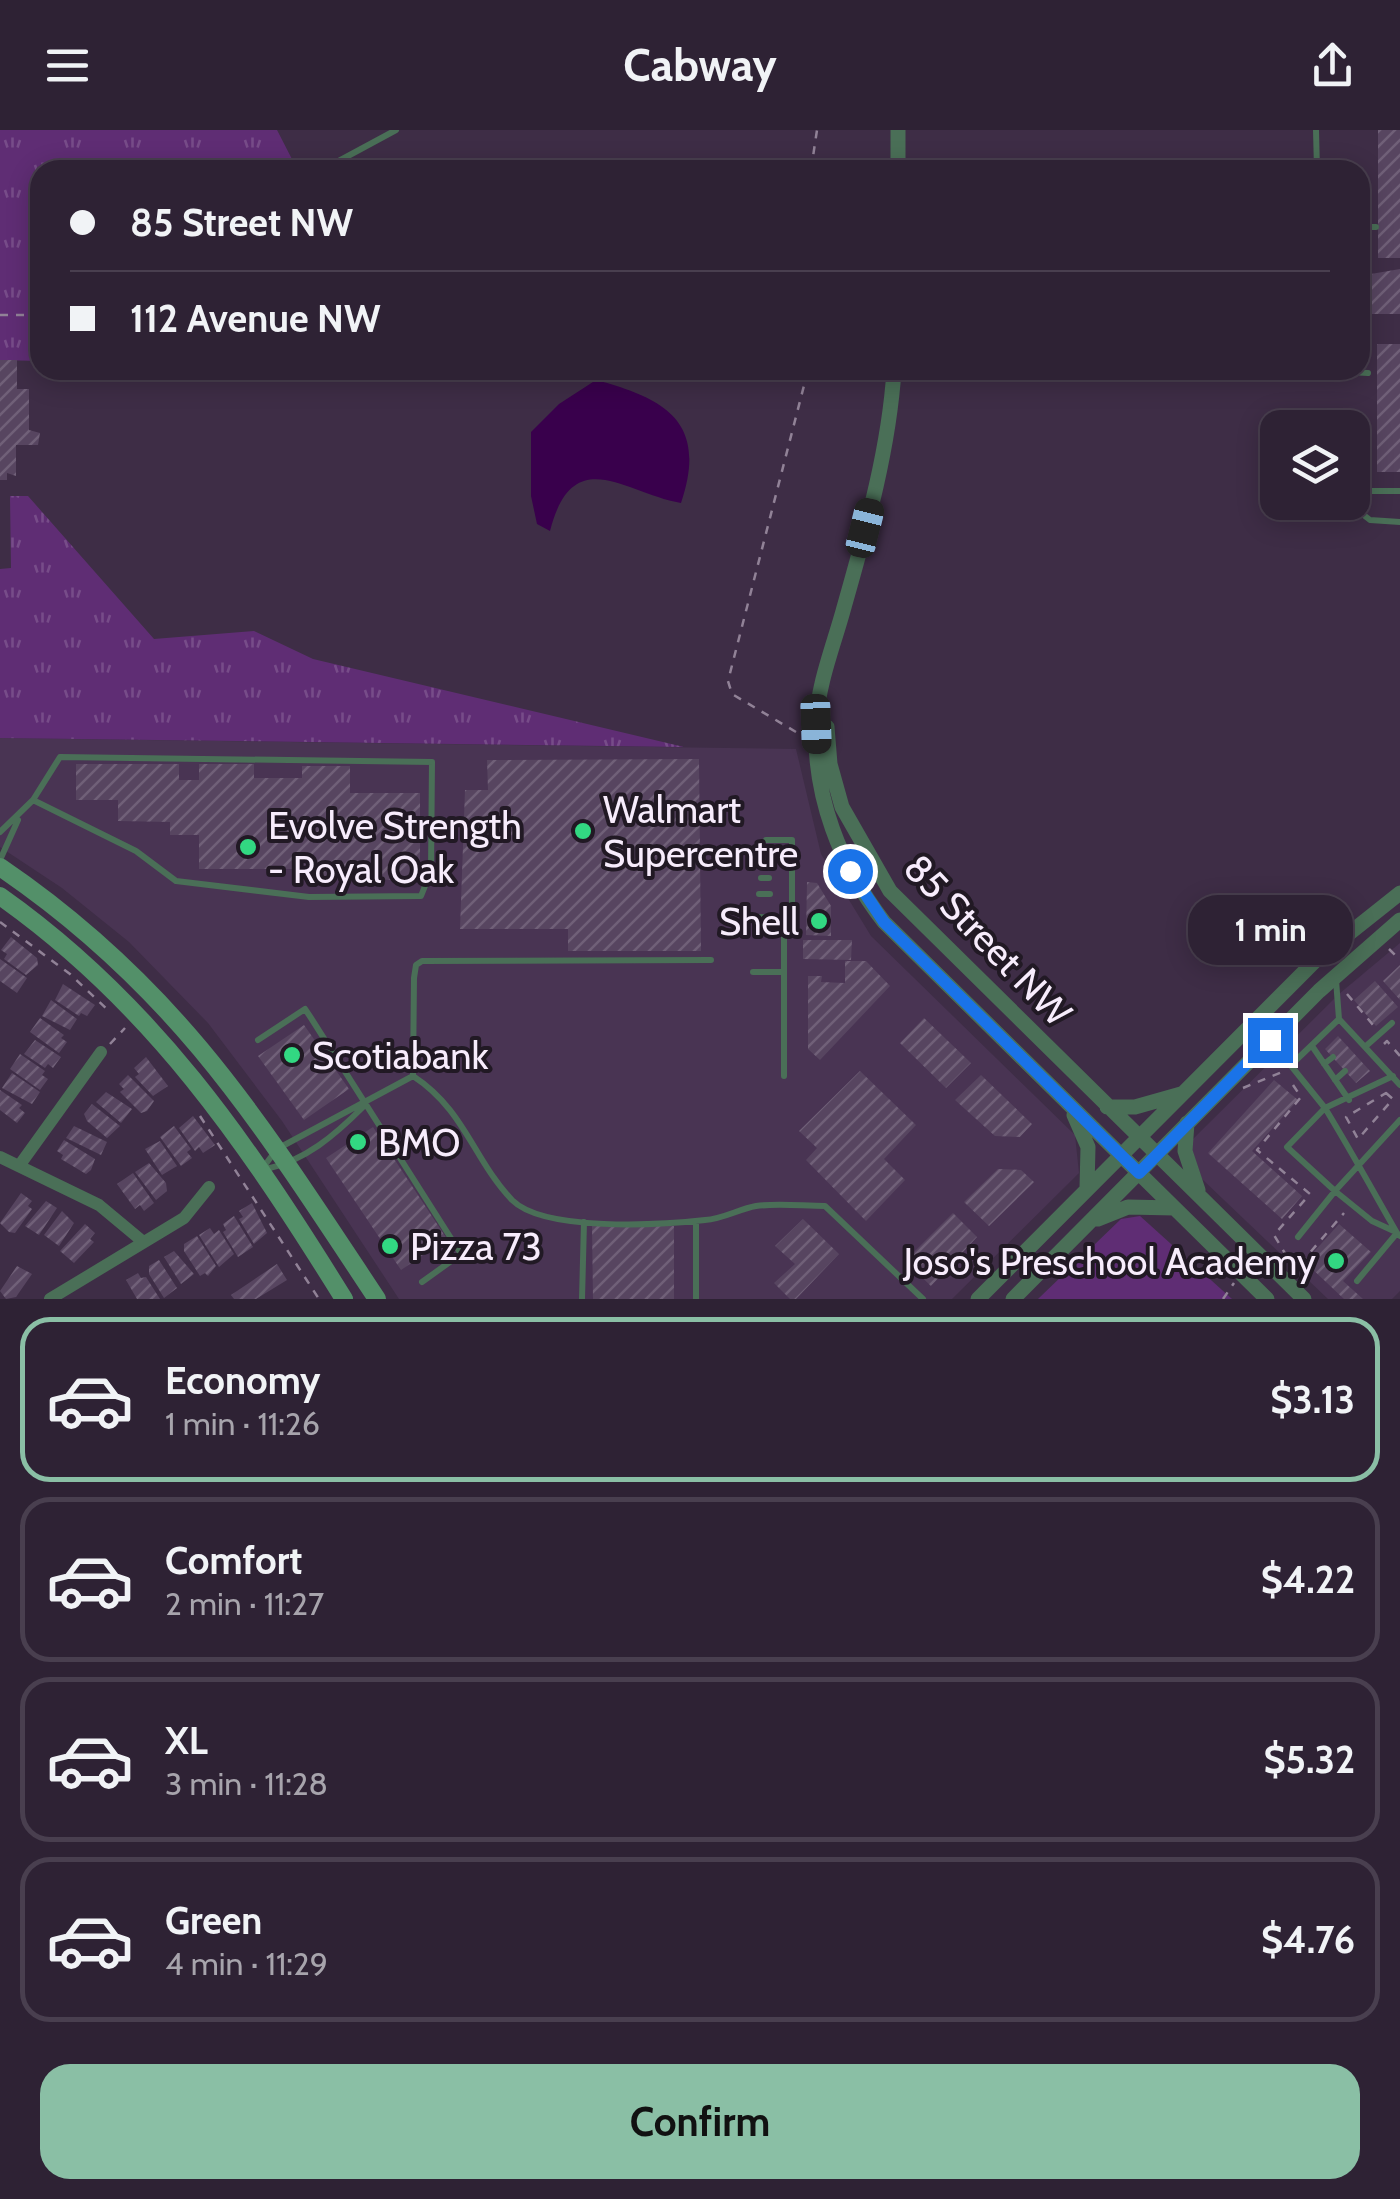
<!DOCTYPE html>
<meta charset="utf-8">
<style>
:root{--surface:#2e2234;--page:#3a2f40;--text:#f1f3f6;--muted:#a7a4ac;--line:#493f4f;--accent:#8abfa5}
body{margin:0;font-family:Cabin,sans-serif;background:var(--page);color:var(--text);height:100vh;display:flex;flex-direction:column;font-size:38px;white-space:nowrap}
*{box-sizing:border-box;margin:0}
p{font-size:32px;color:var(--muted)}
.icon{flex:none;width:55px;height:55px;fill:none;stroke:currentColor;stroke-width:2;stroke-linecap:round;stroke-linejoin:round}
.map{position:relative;height:1169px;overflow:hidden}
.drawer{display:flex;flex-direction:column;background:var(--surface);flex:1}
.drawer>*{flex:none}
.guide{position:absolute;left:30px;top:30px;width:1340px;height:220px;border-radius:30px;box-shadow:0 5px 25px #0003,0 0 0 2px var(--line);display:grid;align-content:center;height:220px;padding:0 40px;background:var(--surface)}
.buttons{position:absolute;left:1260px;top:280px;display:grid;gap:20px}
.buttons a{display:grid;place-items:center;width:110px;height:110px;border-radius:20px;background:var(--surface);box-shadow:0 5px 25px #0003,0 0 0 2px var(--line);font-size:50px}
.end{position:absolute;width:45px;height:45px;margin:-22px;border:12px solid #1a73e8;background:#fff;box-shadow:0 0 0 5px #fff}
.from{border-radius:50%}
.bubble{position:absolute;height:70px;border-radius:30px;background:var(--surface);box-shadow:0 5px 25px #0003,0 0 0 2px var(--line);font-size:32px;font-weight:800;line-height:70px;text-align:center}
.car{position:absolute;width:30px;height:60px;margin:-30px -15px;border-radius:12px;box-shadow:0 0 8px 2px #0007;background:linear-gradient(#222 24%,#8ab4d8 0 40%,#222 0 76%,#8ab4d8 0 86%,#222 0)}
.guide b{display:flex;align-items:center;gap:35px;height:95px;font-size:38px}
.guide b+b{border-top:2px solid var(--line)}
.guide i{width:25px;height:25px;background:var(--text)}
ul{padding:18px 0 0;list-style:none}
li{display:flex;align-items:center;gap:30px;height:165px;margin:0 20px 15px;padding:0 20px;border:5px solid var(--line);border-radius:30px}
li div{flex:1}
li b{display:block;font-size:38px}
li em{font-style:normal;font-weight:800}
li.selected{border-color:var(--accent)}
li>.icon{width:90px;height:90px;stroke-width:1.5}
.cta{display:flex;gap:20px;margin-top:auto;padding:20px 40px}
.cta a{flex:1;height:115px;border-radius:30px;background:var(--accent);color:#111;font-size:40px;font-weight:800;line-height:115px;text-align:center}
header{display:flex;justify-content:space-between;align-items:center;height:130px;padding:0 40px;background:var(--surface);font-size:45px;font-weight:800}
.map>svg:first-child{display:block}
</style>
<header><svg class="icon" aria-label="menu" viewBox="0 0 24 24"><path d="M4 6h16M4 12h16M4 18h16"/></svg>Cabway<svg class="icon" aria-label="share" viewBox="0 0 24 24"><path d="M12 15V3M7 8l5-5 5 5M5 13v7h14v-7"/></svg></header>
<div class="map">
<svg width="1400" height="1169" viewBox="0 0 1400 1169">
<defs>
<pattern id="grass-tufts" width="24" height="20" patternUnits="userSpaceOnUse" patternTransform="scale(2.5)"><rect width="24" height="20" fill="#5f2d74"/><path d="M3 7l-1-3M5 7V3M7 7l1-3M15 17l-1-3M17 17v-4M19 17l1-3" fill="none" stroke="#774c89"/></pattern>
<pattern id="building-hatch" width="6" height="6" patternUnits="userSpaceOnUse" patternTransform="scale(2.5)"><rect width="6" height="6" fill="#574560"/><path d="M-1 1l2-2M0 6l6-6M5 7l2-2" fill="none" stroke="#706078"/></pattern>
</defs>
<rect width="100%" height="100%" fill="#3e2d46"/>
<!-- built -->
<path fill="#493453" d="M 0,608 L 796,619 L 821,724 L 871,806 L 1075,1005 L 1079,1043 L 952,1169 L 399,1169 L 282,991 L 208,893 L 129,812 L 62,758 L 0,717 Z
M 1400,813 L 1400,1161 L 1392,1169 L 1328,1169 L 1202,1049 L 1192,1029 L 1191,1011 L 1339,864 Z"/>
<!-- grass -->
<path fill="url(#grass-tufts)" d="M 0,0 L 277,0 L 296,37 L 40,40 L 40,231 L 0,230 Z
M 10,366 L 28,366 L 154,509 L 254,501 L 313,529 L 684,617 L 0,608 L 0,439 L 11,438 Z"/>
<!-- green -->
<path fill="#5f2d74" d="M 1140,1086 L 1232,1169 L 1038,1169 L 1121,1089 Z"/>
<!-- water -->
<path fill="#39004c" d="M 596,250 C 667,269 708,293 681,373 C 626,364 573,311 550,401 L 537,394 L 531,366 L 531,302 L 559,274 Z"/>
<!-- building -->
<path fill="url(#building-hatch)" d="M 1378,0 L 1400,0 L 1400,128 L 1378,128 Z
M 1360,119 L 1371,119 L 1371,144 L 1400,139 L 1400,184 L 1371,184 L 1371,222 L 1360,222 Z
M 1377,214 L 1400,214 L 1400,342 L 1377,342 Z
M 0,230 L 17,230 L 17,259 L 29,259 L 29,300 L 40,303 L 38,315 L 16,315 L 16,346 L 7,343 L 7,350 L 0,350 Z
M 699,629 L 701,821 L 568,821 L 568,799 L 460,799 L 465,660 L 488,660 L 487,630 Z
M 76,634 L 179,634 L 179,650 L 199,650 L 199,634 L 254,634 L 254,648 L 302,648 L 302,636 L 350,636 L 350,663 L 420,663 L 420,750 L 304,749 L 304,739 L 199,739 L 199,705 L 170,705 L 170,692 L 118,691 L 118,670 L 76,670 Z
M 807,752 L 817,753 L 831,776 L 831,806 L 806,805 Z
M 11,807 L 37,828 L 38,835 L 26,845 L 4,829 L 7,824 L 1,820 Z
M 803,810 L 852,810 L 851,830 L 803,829 Z
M 0,829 L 27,848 L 17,863 L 0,851 Z
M 845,831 L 866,831 L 890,856 L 820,930 L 808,919 L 808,846 L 822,846 L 821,852 L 845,853 Z
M 1400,835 L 1400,870 L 1383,851 Z
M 1375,851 L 1398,877 L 1376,896 L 1354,870 Z
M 63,854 L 95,875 L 87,886 L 81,883 L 79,886 L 55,870 Z
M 51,870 L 77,889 L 70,900 L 42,886 Z
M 40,888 L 64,905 L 61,908 L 67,912 L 59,923 L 30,902 Z
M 924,888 L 971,933 L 946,958 L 900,913 Z
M 304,895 L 349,959 L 304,990 L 258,926 Z
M 1338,906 L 1370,941 L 1356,953 L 1325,919 Z
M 35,910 L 61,927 L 53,938 L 48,934 L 45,938 L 24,924 Z
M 20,924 L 45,941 L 42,945 L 48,949 L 40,960 L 10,939 Z
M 146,927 L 168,956 L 153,966 L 135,947 L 139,944 L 134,938 Z
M 860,941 L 916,995 L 884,1029 L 905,1050 L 866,1091 L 806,1030 L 817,1018 L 799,1001 Z
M 12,943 L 40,962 L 32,974 L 2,958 Z
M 128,945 L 154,971 L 147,981 L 141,983 L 120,962 L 124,959 L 119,954 Z
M 981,945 L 1032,994 L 1020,1007 L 995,1006 L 955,970 Z
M 1274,950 L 1298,970 L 1252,1021 L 1302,1066 L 1282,1089 L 1208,1023 Z
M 0,960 L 22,975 L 19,978 L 25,983 L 17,993 L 0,980 Z
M 106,962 L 132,979 L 121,993 L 96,972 Z
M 92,974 L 120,996 L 107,1008 L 87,991 L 84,984 Z
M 193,986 L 215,1015 L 203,1023 L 199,1017 L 195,1021 L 179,998 Z
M 74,996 L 107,1012 L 101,1025 L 66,1008 Z
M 174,996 L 191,1019 L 187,1022 L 192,1028 L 181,1036 L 160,1007 Z
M 373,997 L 447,1109 L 401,1140 L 326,1028 Z
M 64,1010 L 95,1029 L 91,1040 L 86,1044 L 61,1029 L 63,1025 L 57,1021 Z
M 160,1011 L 177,1036 L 162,1045 L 145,1019 Z
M 149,1033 L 166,1053 L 167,1061 L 156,1070 L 135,1042 Z
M 998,1039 L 1021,1040 L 1034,1052 L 989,1096 L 964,1072 Z
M 133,1043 L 154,1073 L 144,1081 L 140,1075 L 135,1079 L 117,1054 Z
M 21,1063 L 32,1071 L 28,1076 L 32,1079 L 15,1103 L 9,1102 L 0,1093 Z
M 46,1071 L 57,1078 L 39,1105 L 25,1096 Z
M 252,1073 L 267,1103 L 254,1114 L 239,1089 L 243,1087 L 239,1081 Z
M 62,1081 L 74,1093 L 59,1116 L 44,1105 Z
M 953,1083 L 977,1107 L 931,1156 L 905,1131 Z
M 234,1086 L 253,1117 L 238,1127 L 223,1102 L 226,1100 L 223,1094 Z
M 803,1089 L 839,1124 L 796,1169 L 790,1169 L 774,1153 L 795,1134 L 775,1116 Z
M 85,1094 L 95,1103 L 90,1109 L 94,1112 L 74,1133 L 60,1121 Z
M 1339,1094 L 1371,1122 L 1343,1151 L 1363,1169 L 1344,1169 L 1308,1135 L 1315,1127 L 1312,1124 Z
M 592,1096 L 674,1096 L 674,1169 L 593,1169 Z
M 210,1098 L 214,1104 L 219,1100 L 234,1124 L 219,1137 L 199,1105 Z
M 197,1106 L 216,1136 L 208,1146 L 205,1143 L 200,1146 L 184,1121 L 184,1114 Z
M 174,1121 L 194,1144 L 181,1154 L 164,1127 Z
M 159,1130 L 177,1158 L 164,1168 L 149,1144 L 149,1136 Z
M 277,1134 L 287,1150 L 256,1169 L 234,1169 L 231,1165 Z
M 17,1136 L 32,1144 L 16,1167 L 6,1169 L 0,1161 Z
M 138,1143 L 141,1148 L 146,1147 L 160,1169 L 137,1169 L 126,1150 Z"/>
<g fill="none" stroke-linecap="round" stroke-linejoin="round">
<!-- path -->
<path stroke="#918297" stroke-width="2.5" stroke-dasharray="8 8" stroke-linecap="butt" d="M 811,40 L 817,0
M 0,185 L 40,185
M 796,602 L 732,564 L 728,551 L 808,240
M 0,792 L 70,844 L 110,882
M 1389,819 L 1400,830
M 1347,864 L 1374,896
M 110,914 L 125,898
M 1384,914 L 1387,911 L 1400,926
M 1293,955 L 1301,967 L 1257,1020 L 1310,1064 L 1274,1105 L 1295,1140 L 1344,1083
M 1243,958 L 1282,942
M 1386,963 L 1393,969 L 1358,1009 L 1346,987 Z
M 200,986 L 319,1169
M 1223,1169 L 1234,1153"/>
<!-- service -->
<path stroke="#4a6f57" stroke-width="6" d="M 1316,0 L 1317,40
M 322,40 L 396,0
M 1360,97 L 1376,97
M 1316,240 L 1368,243
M 1352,361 L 1400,361
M 1347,372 L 1370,390 L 1400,392
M 0,702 L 33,670 L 136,721 L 176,751 L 309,767 L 421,766 L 431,741 L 432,632 L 60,627 L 33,670
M 766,710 L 792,710 L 792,782 L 784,788
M 0,730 L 18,690
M 763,732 L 769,733
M 761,748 L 769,748
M 759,764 L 770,764
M 757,787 L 784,788 L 784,946
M 753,842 L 784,842
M 1336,850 L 1339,889 L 1400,955
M 258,910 L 305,879 L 311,888 L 461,1124 L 422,1152
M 1271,911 L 1325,978 L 1393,946
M 1312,916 L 1349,970
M 1366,916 L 1392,893
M 1292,934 L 1339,889
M 1324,934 L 1333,927
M 413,946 C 465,980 473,1029 512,1070 C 544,1102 660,1095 705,1090 C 723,1089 739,1079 756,1076 C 778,1073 803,1076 825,1076 L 923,1169
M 413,946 L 414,848 L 416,835 L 422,831 L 711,830
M 1335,950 L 1345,941
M 262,1039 L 277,1019 L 413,946
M 266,1039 C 305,1031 335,1005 363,977
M 1397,1103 C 1373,1061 1350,1019 1325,978 L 1287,1017 L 1335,1061 L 1400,990
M 1298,1107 L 1335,1061 L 1372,1091 L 1396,1102
M 1357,1151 L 1397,1103 L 1400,1106
M 582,1169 L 584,1092
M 696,1169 L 696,1091"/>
<!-- minor -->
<path stroke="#4a6f57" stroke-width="12" d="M 0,1027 L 99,1075 L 141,1110
M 19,1036 L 101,922
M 50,1169 L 184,1088 L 209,1057"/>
<!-- tertiary -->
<path stroke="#4a6f57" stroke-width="15" d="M 898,0 L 898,40
M 894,240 C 889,321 865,403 843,481 C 833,517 818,554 816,593 C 813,666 840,735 884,792 L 1267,1169
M 827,597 L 830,634 L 842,677 L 890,761 L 1304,1169
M 1107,977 L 1135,977 L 1181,964
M 1074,985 L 1088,1017 L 1087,1058
M 1187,993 L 1185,1021 L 1198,1060
M 1098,1089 L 1128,1077 L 1174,1078
M 978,1169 L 1317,829 L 1400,763
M 1013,1169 L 1319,861 L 1400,790"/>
<!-- secondary -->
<path stroke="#539069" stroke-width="18" d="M 0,737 C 178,858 261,994 377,1169
M 0,766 C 153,874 247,1013 344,1169"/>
</g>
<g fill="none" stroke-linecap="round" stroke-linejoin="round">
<!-- route -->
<path stroke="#1a73e8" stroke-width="12" d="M 850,741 L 884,792 L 1139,1043 L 1270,910"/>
</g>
<!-- markers -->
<g fill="#32d882" stroke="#211924" stroke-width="4">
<circle cx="583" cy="701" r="10"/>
<circle cx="248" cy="717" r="10"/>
<circle cx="819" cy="791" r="10"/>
<circle cx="292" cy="925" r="10"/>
<circle cx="358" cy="1012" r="10"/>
<circle cx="390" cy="1116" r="10"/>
<circle cx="1336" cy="1131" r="10"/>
</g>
<g text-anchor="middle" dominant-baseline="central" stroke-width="8" stroke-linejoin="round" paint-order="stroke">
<!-- poi labels -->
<g font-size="38" fill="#f7ecfc" stroke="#211924" text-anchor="start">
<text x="603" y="679">Walmart<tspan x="603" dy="44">Supercentre</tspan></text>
<text x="268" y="695">Evolve Strength<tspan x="268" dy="44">- Royal Oak</tspan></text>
<text x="799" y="791" text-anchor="end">Shell</text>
<text x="312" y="925">Scotiabank</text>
<text x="378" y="1012">BMO</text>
<text x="410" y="1116">Pizza 73</text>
<text x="1316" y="1131" text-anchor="end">Joso's Preschool Academy</text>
</g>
<!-- street labels -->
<g font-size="38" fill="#f7ecfc" stroke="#211924">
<text transform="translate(988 810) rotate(46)">85 Street NW</text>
</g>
</g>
</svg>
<div class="buttons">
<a><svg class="icon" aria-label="layers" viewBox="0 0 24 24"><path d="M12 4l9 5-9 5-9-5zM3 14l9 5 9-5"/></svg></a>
</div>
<i class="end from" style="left:850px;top:741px"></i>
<i class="end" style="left:1270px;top:910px"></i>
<div class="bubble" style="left:1188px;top:765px;width:165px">1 min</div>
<i class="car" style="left:865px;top:398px;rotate:14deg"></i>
<i class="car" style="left:816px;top:594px;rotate:178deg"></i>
<div class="guide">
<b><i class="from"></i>85 Street NW</b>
<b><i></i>112 Avenue NW</b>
</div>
</div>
<section class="drawer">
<ul>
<li class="selected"><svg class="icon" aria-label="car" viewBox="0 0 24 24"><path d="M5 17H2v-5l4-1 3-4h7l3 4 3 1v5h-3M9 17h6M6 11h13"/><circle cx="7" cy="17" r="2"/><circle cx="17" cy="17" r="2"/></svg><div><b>Economy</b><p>1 min · 11:26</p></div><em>$3.13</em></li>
<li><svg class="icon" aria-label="car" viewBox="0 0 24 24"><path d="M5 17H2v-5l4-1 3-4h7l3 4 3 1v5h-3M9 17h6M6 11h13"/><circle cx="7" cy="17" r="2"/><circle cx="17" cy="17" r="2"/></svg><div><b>Comfort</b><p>2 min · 11:27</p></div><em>$4.22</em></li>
<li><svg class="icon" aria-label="car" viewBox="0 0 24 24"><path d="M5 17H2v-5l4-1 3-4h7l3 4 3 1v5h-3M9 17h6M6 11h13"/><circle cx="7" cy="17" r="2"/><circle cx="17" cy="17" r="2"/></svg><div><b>XL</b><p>3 min · 11:28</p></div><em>$5.32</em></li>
<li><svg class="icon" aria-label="car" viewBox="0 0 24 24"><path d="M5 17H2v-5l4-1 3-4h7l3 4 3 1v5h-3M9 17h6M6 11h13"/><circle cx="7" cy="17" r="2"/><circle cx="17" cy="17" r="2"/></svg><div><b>Green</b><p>4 min · 11:29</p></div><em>$4.76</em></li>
</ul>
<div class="cta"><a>Confirm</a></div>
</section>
